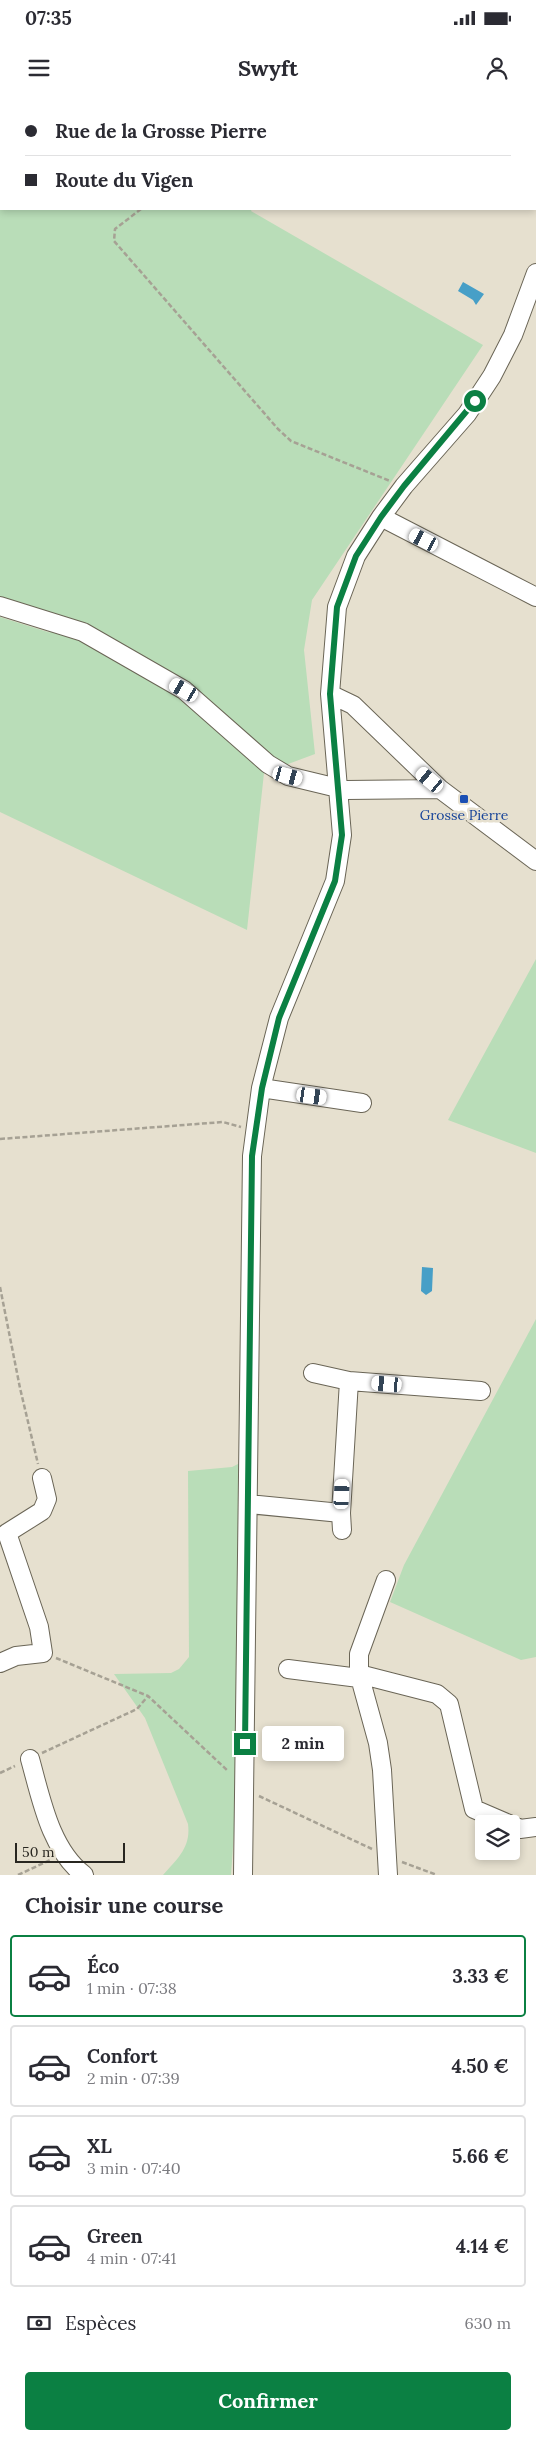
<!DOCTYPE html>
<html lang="fr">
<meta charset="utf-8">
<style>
:root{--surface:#fff;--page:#f2f2f3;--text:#2b2b33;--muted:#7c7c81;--line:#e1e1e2;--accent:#0b8043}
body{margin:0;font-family:Lora,serif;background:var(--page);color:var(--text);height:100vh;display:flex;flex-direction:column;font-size:19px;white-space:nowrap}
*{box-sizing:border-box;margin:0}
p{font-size:16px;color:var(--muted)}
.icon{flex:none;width:28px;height:28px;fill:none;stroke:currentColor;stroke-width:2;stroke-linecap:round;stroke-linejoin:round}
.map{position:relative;height:1775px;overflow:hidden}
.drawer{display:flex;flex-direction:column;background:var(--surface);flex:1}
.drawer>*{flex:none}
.top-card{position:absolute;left:0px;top:0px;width:536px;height:110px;box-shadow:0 2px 8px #0003;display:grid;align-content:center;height:110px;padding:0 25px;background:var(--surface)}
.buttons{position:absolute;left:475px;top:1715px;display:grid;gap:10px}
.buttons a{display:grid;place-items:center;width:45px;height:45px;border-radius:5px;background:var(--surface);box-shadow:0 2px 8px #0003;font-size:25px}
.scale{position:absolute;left:15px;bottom:12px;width:110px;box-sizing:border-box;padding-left:5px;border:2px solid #282620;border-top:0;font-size:14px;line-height:18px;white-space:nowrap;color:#282620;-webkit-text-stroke:4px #e6e0cf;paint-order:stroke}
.end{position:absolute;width:22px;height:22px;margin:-11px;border:6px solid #0b8043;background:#fff;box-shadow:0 0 0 2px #fff}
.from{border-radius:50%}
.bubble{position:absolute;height:35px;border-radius:5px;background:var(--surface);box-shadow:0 2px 8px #0003;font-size:16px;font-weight:700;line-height:35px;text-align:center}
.car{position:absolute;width:15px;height:30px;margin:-15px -8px;border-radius:6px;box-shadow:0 0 4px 1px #0007;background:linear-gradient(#fff 24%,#345 0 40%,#fff 0 76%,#345 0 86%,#fff 0)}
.top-card b{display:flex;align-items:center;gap:18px;height:48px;font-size:19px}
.top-card b+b{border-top:1px solid var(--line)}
.top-card i{width:12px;height:12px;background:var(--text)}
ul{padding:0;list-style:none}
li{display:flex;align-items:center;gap:15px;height:82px;margin:0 10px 8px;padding:0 15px;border:2px solid var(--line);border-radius:5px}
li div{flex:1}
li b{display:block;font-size:19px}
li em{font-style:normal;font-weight:700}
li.on{border-color:var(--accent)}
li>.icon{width:45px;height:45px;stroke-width:1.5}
h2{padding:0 25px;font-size:22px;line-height:60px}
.pay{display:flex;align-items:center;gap:12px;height:55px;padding:0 25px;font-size:19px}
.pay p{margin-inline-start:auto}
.primary-button{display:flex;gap:10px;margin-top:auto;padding:10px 25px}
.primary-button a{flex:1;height:58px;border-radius:5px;background:var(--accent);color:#fff;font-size:20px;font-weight:700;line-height:58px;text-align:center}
.status{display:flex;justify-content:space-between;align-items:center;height:35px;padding:0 25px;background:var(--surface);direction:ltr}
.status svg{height:14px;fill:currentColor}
header{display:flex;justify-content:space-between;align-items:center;height:65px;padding:0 25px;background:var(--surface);font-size:22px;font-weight:700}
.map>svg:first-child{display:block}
</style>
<div class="status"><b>07:35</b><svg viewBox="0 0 49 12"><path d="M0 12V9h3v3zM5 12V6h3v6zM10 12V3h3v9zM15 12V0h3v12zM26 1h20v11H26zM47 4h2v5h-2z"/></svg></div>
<header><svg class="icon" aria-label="menu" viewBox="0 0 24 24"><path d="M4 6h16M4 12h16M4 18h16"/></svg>Swyft<svg class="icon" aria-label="person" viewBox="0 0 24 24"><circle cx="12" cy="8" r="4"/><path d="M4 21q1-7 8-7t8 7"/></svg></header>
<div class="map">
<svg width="536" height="1775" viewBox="0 0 536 1775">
<rect width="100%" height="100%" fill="#e6e0cf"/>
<!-- green -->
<path fill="#b9ddb8" d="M 0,0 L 348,0 L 1,1 L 1,109 L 252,109 L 251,111 L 483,245 L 312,500 L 304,550 L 315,654 L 264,673 L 247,830 L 0,712 L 0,517 L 51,533 L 0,503 Z
M 536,859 L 536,1053 L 448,1020 Z
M 536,1219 L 536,1557 L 521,1560 L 390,1502 L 404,1465 Z
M 242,1362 L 244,1593 L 231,1775 L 163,1775 C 178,1758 191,1747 188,1724 L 145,1618 L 114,1574 L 171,1573 L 179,1569 L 189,1557 L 188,1371 L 232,1367 Z"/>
<!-- water -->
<path fill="#479fc7" d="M 463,182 L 484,194 L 476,205 L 473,200 L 458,191 Z
M 422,1167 L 433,1168 L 432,1191 L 426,1195 L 421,1191 Z"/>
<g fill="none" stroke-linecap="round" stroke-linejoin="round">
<!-- minor casing -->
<g stroke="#6a6556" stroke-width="20">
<path id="minor" d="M 400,0 L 401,1
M 493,0 L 494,1
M 535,31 L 536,31
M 535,98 L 536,99
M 381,417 L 536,497
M 0,506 L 83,532 L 184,590 L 268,664 L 288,676 L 346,690 L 440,689
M 330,594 L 353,605 L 440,689 L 536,761
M 261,988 L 362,1003
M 313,1273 L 349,1281 L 481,1291
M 248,1404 L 341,1413
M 342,1430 L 341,1413 L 349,1281
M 386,1480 L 359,1554 L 359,1574 L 378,1643 L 382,1670 L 388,1775
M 0,1563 L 16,1556 L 43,1553 L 39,1527 L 7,1433 L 42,1411 L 47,1399 L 42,1378
M 288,1569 L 359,1578
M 359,1574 L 437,1594 L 449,1604 L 474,1709 L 509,1724
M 30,1659 C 41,1698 50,1749 84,1775
M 511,1725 L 520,1729 L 536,1727
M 243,1775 L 252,1056 L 261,988 L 279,918 L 335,781 L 342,735 L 330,594 L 337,507 L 356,456 L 381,417 L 404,386 L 467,314 L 492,276 L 513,235 L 536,173"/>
</g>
<!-- path -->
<path stroke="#a6a194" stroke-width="2.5" stroke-dasharray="5 2.5" stroke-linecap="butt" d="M 100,0 L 101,1
M 141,109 L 115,129 L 114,141 L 278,329 L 291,341 L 390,381
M 0,1039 L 223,1022 L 241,1027
M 0,1187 L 20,1288 L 38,1364
M 56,1558 L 148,1596 L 228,1671
M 42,1653 L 137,1609 L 148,1596
M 0,1673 L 15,1666
M 259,1696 L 372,1749
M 402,1762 L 437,1775
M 18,1775 L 50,1760"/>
<!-- minor -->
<use href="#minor" stroke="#fff" stroke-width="18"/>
</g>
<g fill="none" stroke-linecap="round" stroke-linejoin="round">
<!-- route -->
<path stroke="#0b8043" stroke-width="6" d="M 245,1644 L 252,1056 L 262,988 L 279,918 L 335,781 L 342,735 L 330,594 L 337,507 L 356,456 L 381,417 L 404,386 L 475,301"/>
</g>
<!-- markers -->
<rect fill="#1a4fb4" stroke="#e6e0cf" stroke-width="2" x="459" y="694" width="10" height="10" rx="2.5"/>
<g text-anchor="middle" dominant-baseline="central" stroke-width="5" stroke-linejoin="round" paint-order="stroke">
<!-- transit labels -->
<g font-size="14" fill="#164399" stroke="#e6e0cf">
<text x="464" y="715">Grosse Pierre</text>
</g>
</g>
</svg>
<div class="buttons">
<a><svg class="icon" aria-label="layers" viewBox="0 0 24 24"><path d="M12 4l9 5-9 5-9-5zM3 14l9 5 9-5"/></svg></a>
</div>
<div class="scale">50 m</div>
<i class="end from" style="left:475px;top:301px"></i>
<i class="end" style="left:245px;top:1644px"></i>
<div class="bubble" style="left:262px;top:1626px;width:82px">2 min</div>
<i class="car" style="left:424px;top:440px;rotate:297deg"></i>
<i class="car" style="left:184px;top:590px;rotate:300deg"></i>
<i class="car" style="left:288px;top:676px;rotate:105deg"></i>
<i class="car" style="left:430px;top:680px;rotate:310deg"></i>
<i class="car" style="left:312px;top:996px;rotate:98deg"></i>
<i class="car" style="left:387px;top:1284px;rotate:275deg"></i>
<i class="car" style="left:342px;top:1394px;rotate:3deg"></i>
<div class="top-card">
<b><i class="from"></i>Rue de la Grosse Pierre</b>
<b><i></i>Route du Vigen</b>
</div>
</div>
<section class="drawer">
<h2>Choisir une course</h2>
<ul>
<li class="on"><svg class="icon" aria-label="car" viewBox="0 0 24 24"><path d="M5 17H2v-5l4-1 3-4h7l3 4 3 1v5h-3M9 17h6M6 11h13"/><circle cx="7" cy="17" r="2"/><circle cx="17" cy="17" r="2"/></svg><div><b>Éco</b><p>1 min · 07:38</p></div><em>3.33 €</em></li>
<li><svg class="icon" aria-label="car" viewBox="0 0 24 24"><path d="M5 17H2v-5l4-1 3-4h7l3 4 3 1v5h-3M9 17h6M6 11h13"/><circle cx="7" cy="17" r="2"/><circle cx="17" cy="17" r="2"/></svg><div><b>Confort</b><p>2 min · 07:39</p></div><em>4.50 €</em></li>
<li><svg class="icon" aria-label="car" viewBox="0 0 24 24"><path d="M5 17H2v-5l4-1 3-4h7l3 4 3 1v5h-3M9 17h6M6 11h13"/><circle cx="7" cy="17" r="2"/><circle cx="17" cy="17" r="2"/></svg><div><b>XL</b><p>3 min · 07:40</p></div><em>5.66 €</em></li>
<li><svg class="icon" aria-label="car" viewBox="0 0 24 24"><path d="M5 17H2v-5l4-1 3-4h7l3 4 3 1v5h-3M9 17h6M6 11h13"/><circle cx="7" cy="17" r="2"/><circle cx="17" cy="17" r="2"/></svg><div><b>Green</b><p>4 min · 07:41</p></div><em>4.14 €</em></li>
</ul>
<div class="pay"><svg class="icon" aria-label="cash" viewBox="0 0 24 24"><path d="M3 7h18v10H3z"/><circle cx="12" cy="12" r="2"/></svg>Espèces<p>630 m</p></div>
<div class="primary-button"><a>Confirmer</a></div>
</section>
